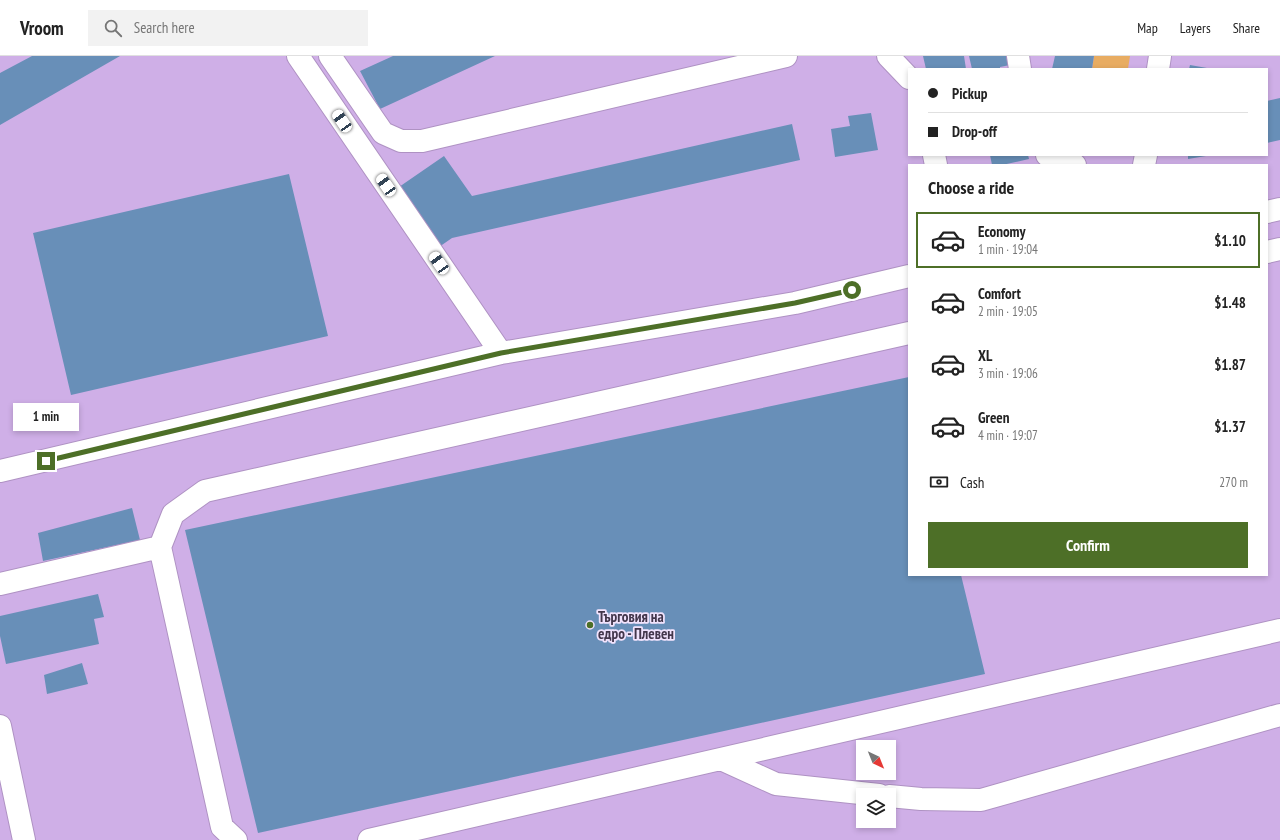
<!DOCTYPE html>
<meta charset="utf-8">
<style>
:root{--surface:#fff;--page:#f2f2f2;--text:#222;--muted:#767676;--line:#e0e0e0;--accent:#4d6f27}
body{margin:0;font-family:"PT Sans Narrow",sans-serif;background:var(--page);color:var(--text);height:100vh;display:flex;flex-direction:column;font-size:15px;white-space:nowrap}
*{box-sizing:border-box;margin:0}
p{font-size:13px;color:var(--muted)}
.icon{flex:none;width:22px;height:22px;fill:none;stroke:currentColor;stroke-width:2;stroke-linecap:round;stroke-linejoin:round}
.map{position:relative;flex:1;overflow:hidden}
.panel{position:absolute;left:908px;top:108px;width:360px;height:412px;display:flex;flex-direction:column;background:var(--surface);border-radius:0px;box-shadow:0 2px 6px #0003}
.panel>*{flex:none}
.guide{position:absolute;left:908px;top:12px;width:360px;height:88px;border-radius:0px;box-shadow:0 2px 6px #0003;display:grid;align-content:center;height:88px;padding:0 20px;background:var(--surface)}
.needle{width:26px;rotate:137deg}
.controls{position:absolute;left:856px;top:684px;display:grid;gap:8px}
.controls a{display:grid;place-items:center;width:40px;height:40px;border-radius:0px;background:var(--surface);box-shadow:0 2px 6px #0003;font-size:20px}
.end{position:absolute;width:18px;height:18px;margin:-9px;border:5px solid #4d6f27;background:#fff;box-shadow:0 0 0 2px #fff}
.from{border-radius:50%}
.bubble{position:absolute;height:28px;border-radius:0px;background:var(--surface);box-shadow:0 2px 6px #0003;font-size:13px;font-weight:700;line-height:28px;text-align:center}
.car{position:absolute;width:12px;height:24px;margin:-12px -6px;border-radius:5px;box-shadow:0 0 3px 1px #0007;background:linear-gradient(#fff 24%,#345 0 40%,#fff 0 76%,#345 0 86%,#fff 0)}
.guide b{display:flex;align-items:center;gap:14px;height:38px;font-size:15px}
.guide b+b{border-top:1px solid var(--line)}
.guide i{width:10px;height:10px;background:var(--text)}
ul{padding:0;list-style:none}
li{display:flex;align-items:center;gap:12px;height:56px;margin:0 8px 6px;padding:0 12px;border:2px solid transparent;border-radius:0px}
li div{flex:1}
li b{display:block;font-size:15px}
li em{font-style:normal;font-weight:700}
li.selected{border-color:var(--accent)}
li>.icon{width:36px;height:36px;stroke-width:1.5}
h2{padding:0 20px;font-size:18px;line-height:48px}
.pay{display:flex;align-items:center;gap:10px;height:44px;padding:0 20px;font-size:15px}
.pay p{margin-inline-start:auto}
.button{display:flex;gap:8px;margin-top:auto;padding:8px 20px}
.button a{flex:1;height:46px;border-radius:0px;background:var(--accent);color:#fff;font-size:16px;font-weight:700;line-height:46px;text-align:center}
header{display:flex;align-items:center;gap:24px;box-sizing:border-box;height:56px;padding:0 20px;background:var(--surface);border-bottom:1px solid var(--line)}
header strong{font-size:19px}
nav{display:flex;gap:22px;margin-inline-start:auto;font-size:14px}
.search{width:280px;height:36px;background:var(--page);display:flex;align-items:center;gap:10px;box-sizing:border-box;padding:0 14px;border-radius:0px;color:var(--muted);font-size:15px}
.map>svg:first-child{display:block}
</style>
<header>
<strong>Vroom</strong>
<div class="search"><svg class="icon" aria-label="search" viewBox="0 0 24 24"><circle cx="10" cy="10" r="6"/><path d="M15 15l6 6"/></svg>Search here</div>
<nav><a>Map</a><a>Layers</a><a>Share</a></nav>
</header>
<div class="map">
<svg width="1280" height="784" viewBox="0 0 1280 784">
<rect width="100%" height="100%" fill="#d9bbee"/>
<!-- built -->
<path fill="#cfafe7" fill-rule="evenodd" d="M 0,0 L 1280,0 L 1280,784 L 0,784 ZM 909,13 L 1267,13 L 1267,99 L 909,99 ZM 909,109 L 1267,109 L 1267,519 L 909,519 ZM 863,691 L 889,691 L 889,717 L 863,717 ZM 863,739 L 889,739 L 889,765 L 863,765 Z"/>
<!-- green -->
<path fill="#e8ac62" d="M 1094,0 L 1130,0 L 1128,13 L 1092,13 Z"/>
<!-- building -->
<path fill="#688fb8" d="M 32,0 L 120,0 L 0,69 L 0,17 Z
M 393,0 L 495,0 L 380,53 L 360,15 Z
M 923,0 L 964,0 L 966,13 L 926,13 Z
M 969,0 L 1008,0 L 1010,9 L 1000,11 L 1000,13 L 972,13 Z
M 1055,0 L 1094,0 L 1092,13 L 1052,13 Z
M 1190,9 L 1207,12 L 1207,13 L 1189,13 Z
M 1280,42 L 1280,84 L 1267,87 L 1267,45 Z
M 871,57 L 878,94 L 835,101 L 831,73 L 850,70 L 848,60 Z
M 792,68 L 800,104 L 452,182 L 439,191 L 399,131 L 444,100 L 472,140 Z
M 990,99 L 1028,99 L 1029,103 L 1002,109 L 992,109 Z
M 1188,99 L 1206,99 L 1206,100 L 1188,103 Z
M 289,118 L 328,280 L 71,339 L 33,177 Z
M 909,321 L 909,519 L 961,519 L 985,618 L 258,777 L 185,474 Z
M 132,452 L 140,484 L 43,505 L 38,477 Z
M 98,538 L 104,561 L 94,563 L 99,588 L 6,608 L 0,580 L 0,560 Z
M 82,607 L 88,628 L 47,638 L 44,619 Z"/>
<g fill="none" stroke-linecap="round" stroke-linejoin="round">
<!-- minor casing -->
<g stroke="#af92c3" stroke-width="24">
<path id="minor" d="M 298,0 L 501,297
M 330,0 L 383,77 L 401,85 L 422,85 L 786,0
M 888,0 L 909,22
M 1018,0 L 1020,13
M 1158,13 L 1160,0
M 934,99 L 936,109
M 1047,99 L 1054,104 L 1075,109
M 1144,109 L 1146,99
M 1267,156 L 1280,153
M 1267,196 L 1280,193
M 0,415 L 501,297 L 795,247 L 909,220
M 0,528 L 160,491
M 0,670 L 24,784
M 721,703 L 776,728 L 879,739
M 889,740 L 921,743 L 981,744 L 1280,659
M 236,784 L 222,771 L 160,491 L 173,458 L 205,435 L 909,277
M 369,784 L 1280,574"/>
</g>
<!-- minor -->
<use href="#minor" stroke="#fff" stroke-width="22"/>
</g>
<g fill="none" stroke-linecap="round" stroke-linejoin="round">
<!-- route -->
<path stroke="#4d6f27" stroke-width="5" d="M 46,405 L 501,297 L 795,247 L 852,234"/>
</g>
<!-- markers -->
<circle fill="#4d6f27" stroke="#f1e3fd" stroke-width="1.5" cx="590" cy="569" r="4"/>
<g text-anchor="middle" dominant-baseline="central" stroke-width="3.5" stroke-linejoin="round" paint-order="stroke">
<!-- poi labels -->
<g font-size="15" font-weight="bold" fill="#43374c" stroke="#f1e3fd" text-anchor="start">
<text x="598" y="560">Търговия на<tspan x="598" dy="17">едро - Плевен</tspan></text>
</g>
</g>
</svg>
<div class="controls">
<a><svg class="needle" viewBox="-14 -14 28 28"><path d="M0-13l5 13h-10z" fill="#e53935"/><path d="M0 13l5-13h-10z" fill="#767676"/></svg></a>
<a><svg class="icon" aria-label="layers" viewBox="0 0 24 24"><path d="M12 4l9 5-9 5-9-5zM3 14l9 5 9-5"/></svg></a>
</div>
<i class="end from" style="left:852px;top:234px"></i>
<i class="end" style="left:46px;top:405px"></i>
<div class="bubble" style="left:13px;top:347px;width:66px">1 min</div>
<i class="car" style="left:342px;top:65px;rotate:326deg"></i>
<i class="car" style="left:386px;top:129px;rotate:325deg"></i>
<i class="car" style="left:439px;top:207px;rotate:325deg"></i>
<div class="guide">
<b><i class="from"></i>Pickup</b>
<b><i></i>Drop-off</b>
</div>
<section class="panel">
<h2>Choose a ride</h2>
<ul>
<li class="selected"><svg class="icon" aria-label="car" viewBox="0 0 24 24"><path d="M5 17H2v-5l4-1 3-4h7l3 4 3 1v5h-3M9 17h6M6 11h13"/><circle cx="7" cy="17" r="2"/><circle cx="17" cy="17" r="2"/></svg><div><b>Economy</b><p>1 min · 19:04</p></div><em>$1.10</em></li>
<li><svg class="icon" aria-label="car" viewBox="0 0 24 24"><path d="M5 17H2v-5l4-1 3-4h7l3 4 3 1v5h-3M9 17h6M6 11h13"/><circle cx="7" cy="17" r="2"/><circle cx="17" cy="17" r="2"/></svg><div><b>Comfort</b><p>2 min · 19:05</p></div><em>$1.48</em></li>
<li><svg class="icon" aria-label="car" viewBox="0 0 24 24"><path d="M5 17H2v-5l4-1 3-4h7l3 4 3 1v5h-3M9 17h6M6 11h13"/><circle cx="7" cy="17" r="2"/><circle cx="17" cy="17" r="2"/></svg><div><b>XL</b><p>3 min · 19:06</p></div><em>$1.87</em></li>
<li><svg class="icon" aria-label="car" viewBox="0 0 24 24"><path d="M5 17H2v-5l4-1 3-4h7l3 4 3 1v5h-3M9 17h6M6 11h13"/><circle cx="7" cy="17" r="2"/><circle cx="17" cy="17" r="2"/></svg><div><b>Green</b><p>4 min · 19:07</p></div><em>$1.37</em></li>
</ul>
<div class="pay"><svg class="icon" aria-label="cash" viewBox="0 0 24 24"><path d="M3 7h18v10H3z"/><circle cx="12" cy="12" r="2"/></svg>Cash<p>270 m</p></div>
<div class="button"><a>Confirm</a></div>
</section>
</div>
